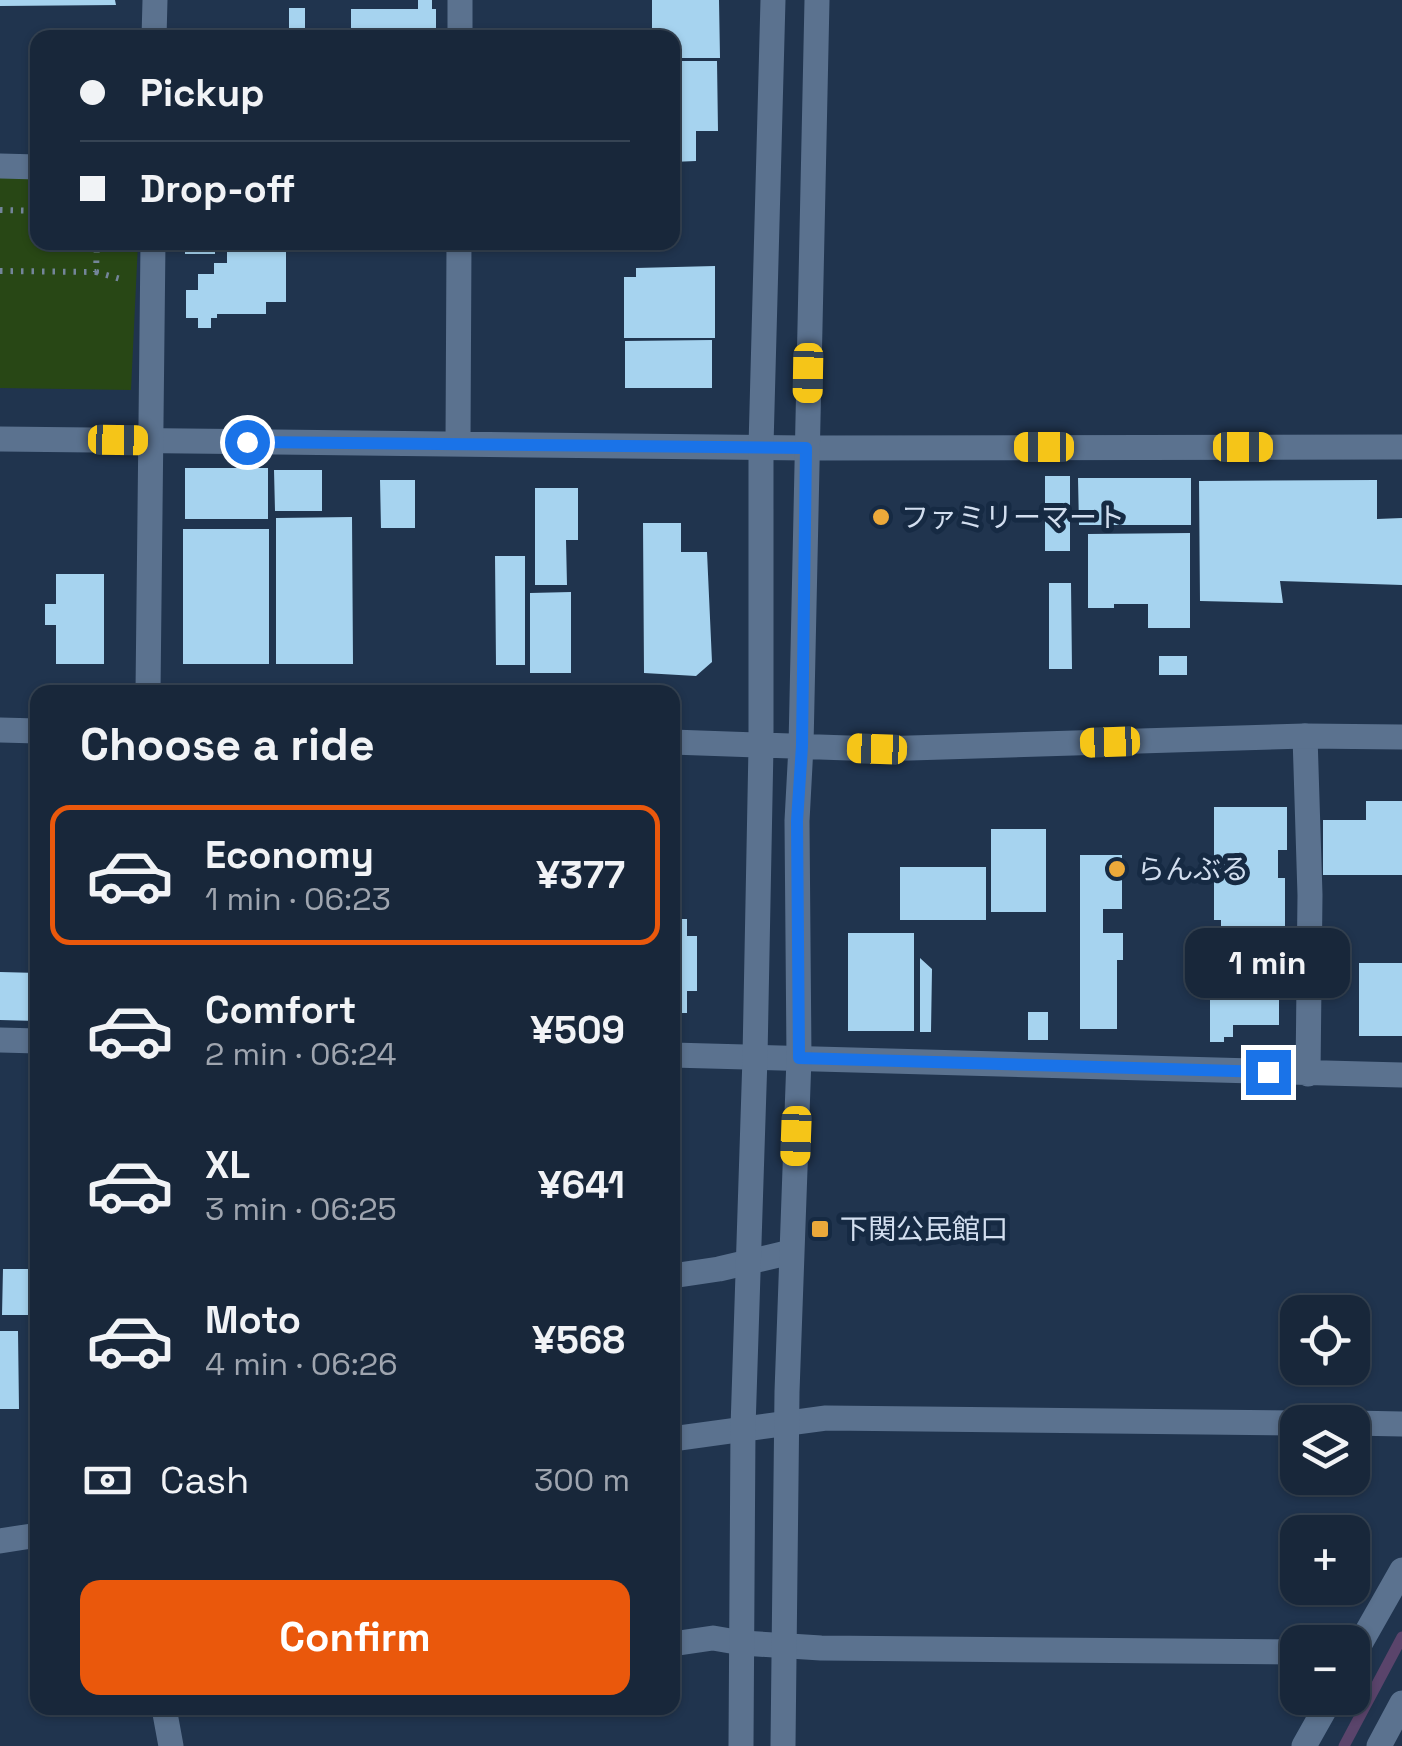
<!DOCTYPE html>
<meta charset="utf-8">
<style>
:root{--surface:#18273a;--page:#253345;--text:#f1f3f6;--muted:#9fa5af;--line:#364454;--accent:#ea580c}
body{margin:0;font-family:"Space Grotesk","Noto Sans JP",sans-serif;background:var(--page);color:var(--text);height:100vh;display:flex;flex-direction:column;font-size:38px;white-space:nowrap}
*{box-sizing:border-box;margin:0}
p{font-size:32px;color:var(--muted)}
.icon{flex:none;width:55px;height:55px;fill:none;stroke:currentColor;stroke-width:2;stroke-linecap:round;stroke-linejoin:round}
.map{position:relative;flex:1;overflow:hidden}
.drawer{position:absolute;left:30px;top:685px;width:650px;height:1030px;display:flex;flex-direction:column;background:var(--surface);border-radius:20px;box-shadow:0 2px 8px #0004,0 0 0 2px var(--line)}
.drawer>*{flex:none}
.banner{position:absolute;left:30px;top:30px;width:650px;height:220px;border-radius:20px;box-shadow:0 2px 8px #0004,0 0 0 2px var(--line);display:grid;align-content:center;height:220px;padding:0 50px;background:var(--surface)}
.buttons{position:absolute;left:1280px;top:1295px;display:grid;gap:20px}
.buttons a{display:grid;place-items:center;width:90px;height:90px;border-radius:20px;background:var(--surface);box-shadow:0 2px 8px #0004,0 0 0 2px var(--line);font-size:50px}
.end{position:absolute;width:45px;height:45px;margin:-22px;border:12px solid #1a73e8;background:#fff;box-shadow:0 0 0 5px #fff}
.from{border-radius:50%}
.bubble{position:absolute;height:70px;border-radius:20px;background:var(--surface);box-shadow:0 2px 8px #0004,0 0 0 2px var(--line);font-size:32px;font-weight:600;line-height:70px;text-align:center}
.car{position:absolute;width:30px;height:60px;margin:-30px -15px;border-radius:12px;box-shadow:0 0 8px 2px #0007;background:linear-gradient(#f5c518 24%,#345 0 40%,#f5c518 0 76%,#345 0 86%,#f5c518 0)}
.banner b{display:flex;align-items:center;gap:35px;height:95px;font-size:38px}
.banner b+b{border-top:2px solid var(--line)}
.banner i{width:25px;height:25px;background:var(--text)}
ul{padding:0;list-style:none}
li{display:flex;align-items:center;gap:30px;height:140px;margin:0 20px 15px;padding:0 30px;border:5px solid transparent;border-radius:20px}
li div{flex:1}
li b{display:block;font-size:38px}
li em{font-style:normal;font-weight:600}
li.current{border-color:var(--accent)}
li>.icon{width:90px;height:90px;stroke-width:1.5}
h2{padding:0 50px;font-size:45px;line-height:120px}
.pay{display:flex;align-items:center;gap:25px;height:110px;padding:0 50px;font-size:38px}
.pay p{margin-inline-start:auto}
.action{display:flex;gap:20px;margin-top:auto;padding:20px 50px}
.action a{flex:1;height:115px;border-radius:20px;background:var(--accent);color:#fff;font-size:40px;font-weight:600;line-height:115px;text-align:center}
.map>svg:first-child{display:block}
</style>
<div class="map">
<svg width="1402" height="1746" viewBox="0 0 1402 1746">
<rect width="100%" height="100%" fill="#20344e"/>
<!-- green -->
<path fill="#284715" d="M 0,166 L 37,167 L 38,242 L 138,243 L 131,390 L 0,388 Z"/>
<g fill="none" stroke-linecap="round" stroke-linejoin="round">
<!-- stream -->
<path stroke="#5a446b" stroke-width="11" d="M 1344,1746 L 1402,1637"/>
</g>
<!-- building -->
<path fill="#a6d3ef" d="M 0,0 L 115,0 L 116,5 L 0,6 Z
M 418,0 L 432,0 L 432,9 L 436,9 L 436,38 L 351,38 L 351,9 L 418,9 Z
M 652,0 L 719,0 L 720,58 L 672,58 L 672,38 L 652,38 Z
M 289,8 L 305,8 L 305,32 L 289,32 Z
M 672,61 L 717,61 L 718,131 L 696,131 L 696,161 L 672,162 Z
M 672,173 L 680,173 L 680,220 L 672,220 Z
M 185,242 L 215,242 L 215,254 L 185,254 Z
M 227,242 L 250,242 L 250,252 L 256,252 L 256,242 L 286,242 L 286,302 L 266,302 L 266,314 L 217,314 L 217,318 L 211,318 L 211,328 L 198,328 L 198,318 L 186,318 L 186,290 L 198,290 L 198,274 L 214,274 L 214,263 L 227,263 Z
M 715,266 L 715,338 L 624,338 L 624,277 L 636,277 L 636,268 Z
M 712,340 L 712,388 L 625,388 L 625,341 Z
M 185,468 L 268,468 L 268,519 L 185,519 Z
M 274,470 L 322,470 L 322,511 L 275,511 Z
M 1045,476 L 1070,476 L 1070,551 L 1045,551 Z
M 1078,478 L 1191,478 L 1191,525 L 1079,525 Z
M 380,480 L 415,480 L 415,528 L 381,528 Z
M 1377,480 L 1377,519 L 1402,518 L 1402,585 L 1280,581 L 1283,603 L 1200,601 L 1199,481 Z
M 535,488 L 578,488 L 578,540 L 566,540 L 567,585 L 535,585 Z
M 352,517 L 353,664 L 276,664 L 276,518 Z
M 643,523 L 681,523 L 681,552 L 707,552 L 712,662 L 696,676 L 644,673 Z
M 183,529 L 269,529 L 269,664 L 183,664 Z
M 1190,533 L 1190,628 L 1148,628 L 1148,604 L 1114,604 L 1114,608 L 1088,608 L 1088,534 Z
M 495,556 L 525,556 L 525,665 L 496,665 Z
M 56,574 L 104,574 L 104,664 L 56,664 L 56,625 L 45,625 L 45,604 L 56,604 Z
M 1049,583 L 1071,583 L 1072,669 L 1049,669 Z
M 571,592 L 571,673 L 530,673 L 530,593 Z
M 1159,656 L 1187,656 L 1187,675 L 1159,675 Z
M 1366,801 L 1402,801 L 1402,875 L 1323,875 L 1323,820 L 1366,820 Z
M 1214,807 L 1287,807 L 1287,850 L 1278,850 L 1278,878 L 1285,878 L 1285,942 L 1279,942 L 1279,1025 L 1233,1025 L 1233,1037 L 1224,1037 L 1224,1042 L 1210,1042 L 1210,941 L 1221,941 L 1221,920 L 1214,920 Z
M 991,829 L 1046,829 L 1046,912 L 991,912 Z
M 1080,855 L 1122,855 L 1122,909 L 1103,909 L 1103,933 L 1123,933 L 1123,960 L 1117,960 L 1117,1029 L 1080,1029 Z
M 900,867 L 986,867 L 986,920 L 900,920 Z
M 672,919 L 687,919 L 687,936 L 697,936 L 697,991 L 687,991 L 687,1013 L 672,1013 Z
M 848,933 L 914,933 L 914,1031 L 848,1031 Z
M 920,958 L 932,969 L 931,1032 L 920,1032 Z
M 1359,963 L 1402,963 L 1402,1036 L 1359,1036 Z
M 0,972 L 38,973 L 38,1021 L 0,1020 Z
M 1028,1012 L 1048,1012 L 1048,1040 L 1028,1040 Z
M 3,1269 L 38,1269 L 38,1315 L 2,1315 Z
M 0,1331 L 18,1331 L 19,1409 L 0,1409 Z"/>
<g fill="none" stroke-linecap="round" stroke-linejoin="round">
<!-- path -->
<path stroke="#74859a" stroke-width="6" stroke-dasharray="2.5 8" stroke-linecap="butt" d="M 0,210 L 38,211
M 0,271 L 96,272 L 97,242
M 96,272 L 124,280"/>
<!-- street -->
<path stroke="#5b728f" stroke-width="25" d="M 460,38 L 460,0
M 0,166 L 38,167
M 0,439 L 806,448 L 1402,447
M 458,443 L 459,242
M 1305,736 L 1310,895 L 1308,1074
M 0,1040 L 38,1041
M 672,1055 L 1402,1075
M 672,1276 L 719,1269 L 791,1252
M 1352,1423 L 1402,1424
M 672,1439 L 826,1418 L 1298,1423
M 0,1541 L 38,1535
M 672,1644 L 713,1638 L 742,1643 L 821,1648 L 1298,1652
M 1352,1658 L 1402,1570
M 1304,1746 L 1331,1698
M 1379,1746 L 1402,1703"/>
<!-- secondary -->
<path stroke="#5b728f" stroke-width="25" d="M 154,38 L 155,0
M 148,692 L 153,242
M 0,730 L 38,731
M 672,742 L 877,749 L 1305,736 L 1402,737
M 164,1708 L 171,1746
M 741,1746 L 743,1428 L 755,1057 L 761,746 L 761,446 L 773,0
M 783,1746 L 787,1392 L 799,1058 L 797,821 L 801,746 L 817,0"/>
</g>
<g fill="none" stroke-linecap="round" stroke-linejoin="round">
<!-- route -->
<path stroke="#1a73e8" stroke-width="12" d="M 247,442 L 806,448 L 802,746 L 797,821 L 799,1058 L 1268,1072"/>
</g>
<!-- markers -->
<g fill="#eca93a" stroke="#162a43" stroke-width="4">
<circle cx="881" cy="517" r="10"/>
<circle cx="1117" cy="869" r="10"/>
<rect x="810" y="1219" width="20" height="20" rx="5"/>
</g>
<g text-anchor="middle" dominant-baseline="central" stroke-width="10" stroke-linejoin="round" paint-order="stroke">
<!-- poi labels -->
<g font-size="28" fill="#d2deef" stroke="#162a43" text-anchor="start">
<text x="901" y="517">ファミリーマート</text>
<text x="1137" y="869">らんぶる</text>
<text x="840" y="1229">下関公民館口</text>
</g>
</g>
</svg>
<div class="buttons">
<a><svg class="icon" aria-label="locate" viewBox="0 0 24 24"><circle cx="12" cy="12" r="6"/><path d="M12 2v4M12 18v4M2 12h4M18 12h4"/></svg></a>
<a><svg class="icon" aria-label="layers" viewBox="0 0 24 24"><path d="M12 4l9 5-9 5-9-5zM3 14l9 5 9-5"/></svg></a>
<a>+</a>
<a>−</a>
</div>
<i class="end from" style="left:247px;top:442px"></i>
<i class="end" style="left:1268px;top:1072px"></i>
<div class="bubble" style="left:1185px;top:928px;width:165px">1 min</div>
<i class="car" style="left:808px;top:373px;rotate:181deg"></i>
<i class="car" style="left:118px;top:440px;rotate:91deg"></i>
<i class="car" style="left:1044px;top:447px;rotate:270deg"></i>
<i class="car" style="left:1243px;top:447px;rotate:90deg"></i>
<i class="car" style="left:1110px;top:742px;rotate:268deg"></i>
<i class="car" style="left:877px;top:749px;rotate:272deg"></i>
<i class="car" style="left:796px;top:1136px;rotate:182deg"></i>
<div class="banner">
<b><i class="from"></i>Pickup</b>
<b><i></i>Drop-off</b>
</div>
<section class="drawer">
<h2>Choose a ride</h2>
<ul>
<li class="current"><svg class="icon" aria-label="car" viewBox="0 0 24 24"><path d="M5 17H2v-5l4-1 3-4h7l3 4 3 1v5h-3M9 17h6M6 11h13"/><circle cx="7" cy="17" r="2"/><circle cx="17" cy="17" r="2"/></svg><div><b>Economy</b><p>1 min · 06:23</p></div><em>¥377</em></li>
<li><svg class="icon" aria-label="car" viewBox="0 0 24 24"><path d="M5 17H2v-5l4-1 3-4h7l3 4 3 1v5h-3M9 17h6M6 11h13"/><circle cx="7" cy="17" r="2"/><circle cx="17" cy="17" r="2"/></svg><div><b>Comfort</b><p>2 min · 06:24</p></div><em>¥509</em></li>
<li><svg class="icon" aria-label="car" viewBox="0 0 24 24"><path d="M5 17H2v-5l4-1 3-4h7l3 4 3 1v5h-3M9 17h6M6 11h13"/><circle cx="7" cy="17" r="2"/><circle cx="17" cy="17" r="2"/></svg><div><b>XL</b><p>3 min · 06:25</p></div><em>¥641</em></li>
<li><svg class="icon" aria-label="car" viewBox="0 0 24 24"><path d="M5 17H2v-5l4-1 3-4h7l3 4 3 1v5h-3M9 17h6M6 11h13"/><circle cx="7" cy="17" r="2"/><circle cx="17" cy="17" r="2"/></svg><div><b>Moto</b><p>4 min · 06:26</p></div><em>¥568</em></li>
</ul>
<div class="pay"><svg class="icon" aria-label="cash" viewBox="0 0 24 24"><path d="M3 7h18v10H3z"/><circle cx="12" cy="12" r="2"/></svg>Cash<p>300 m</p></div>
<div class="action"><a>Confirm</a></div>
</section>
</div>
